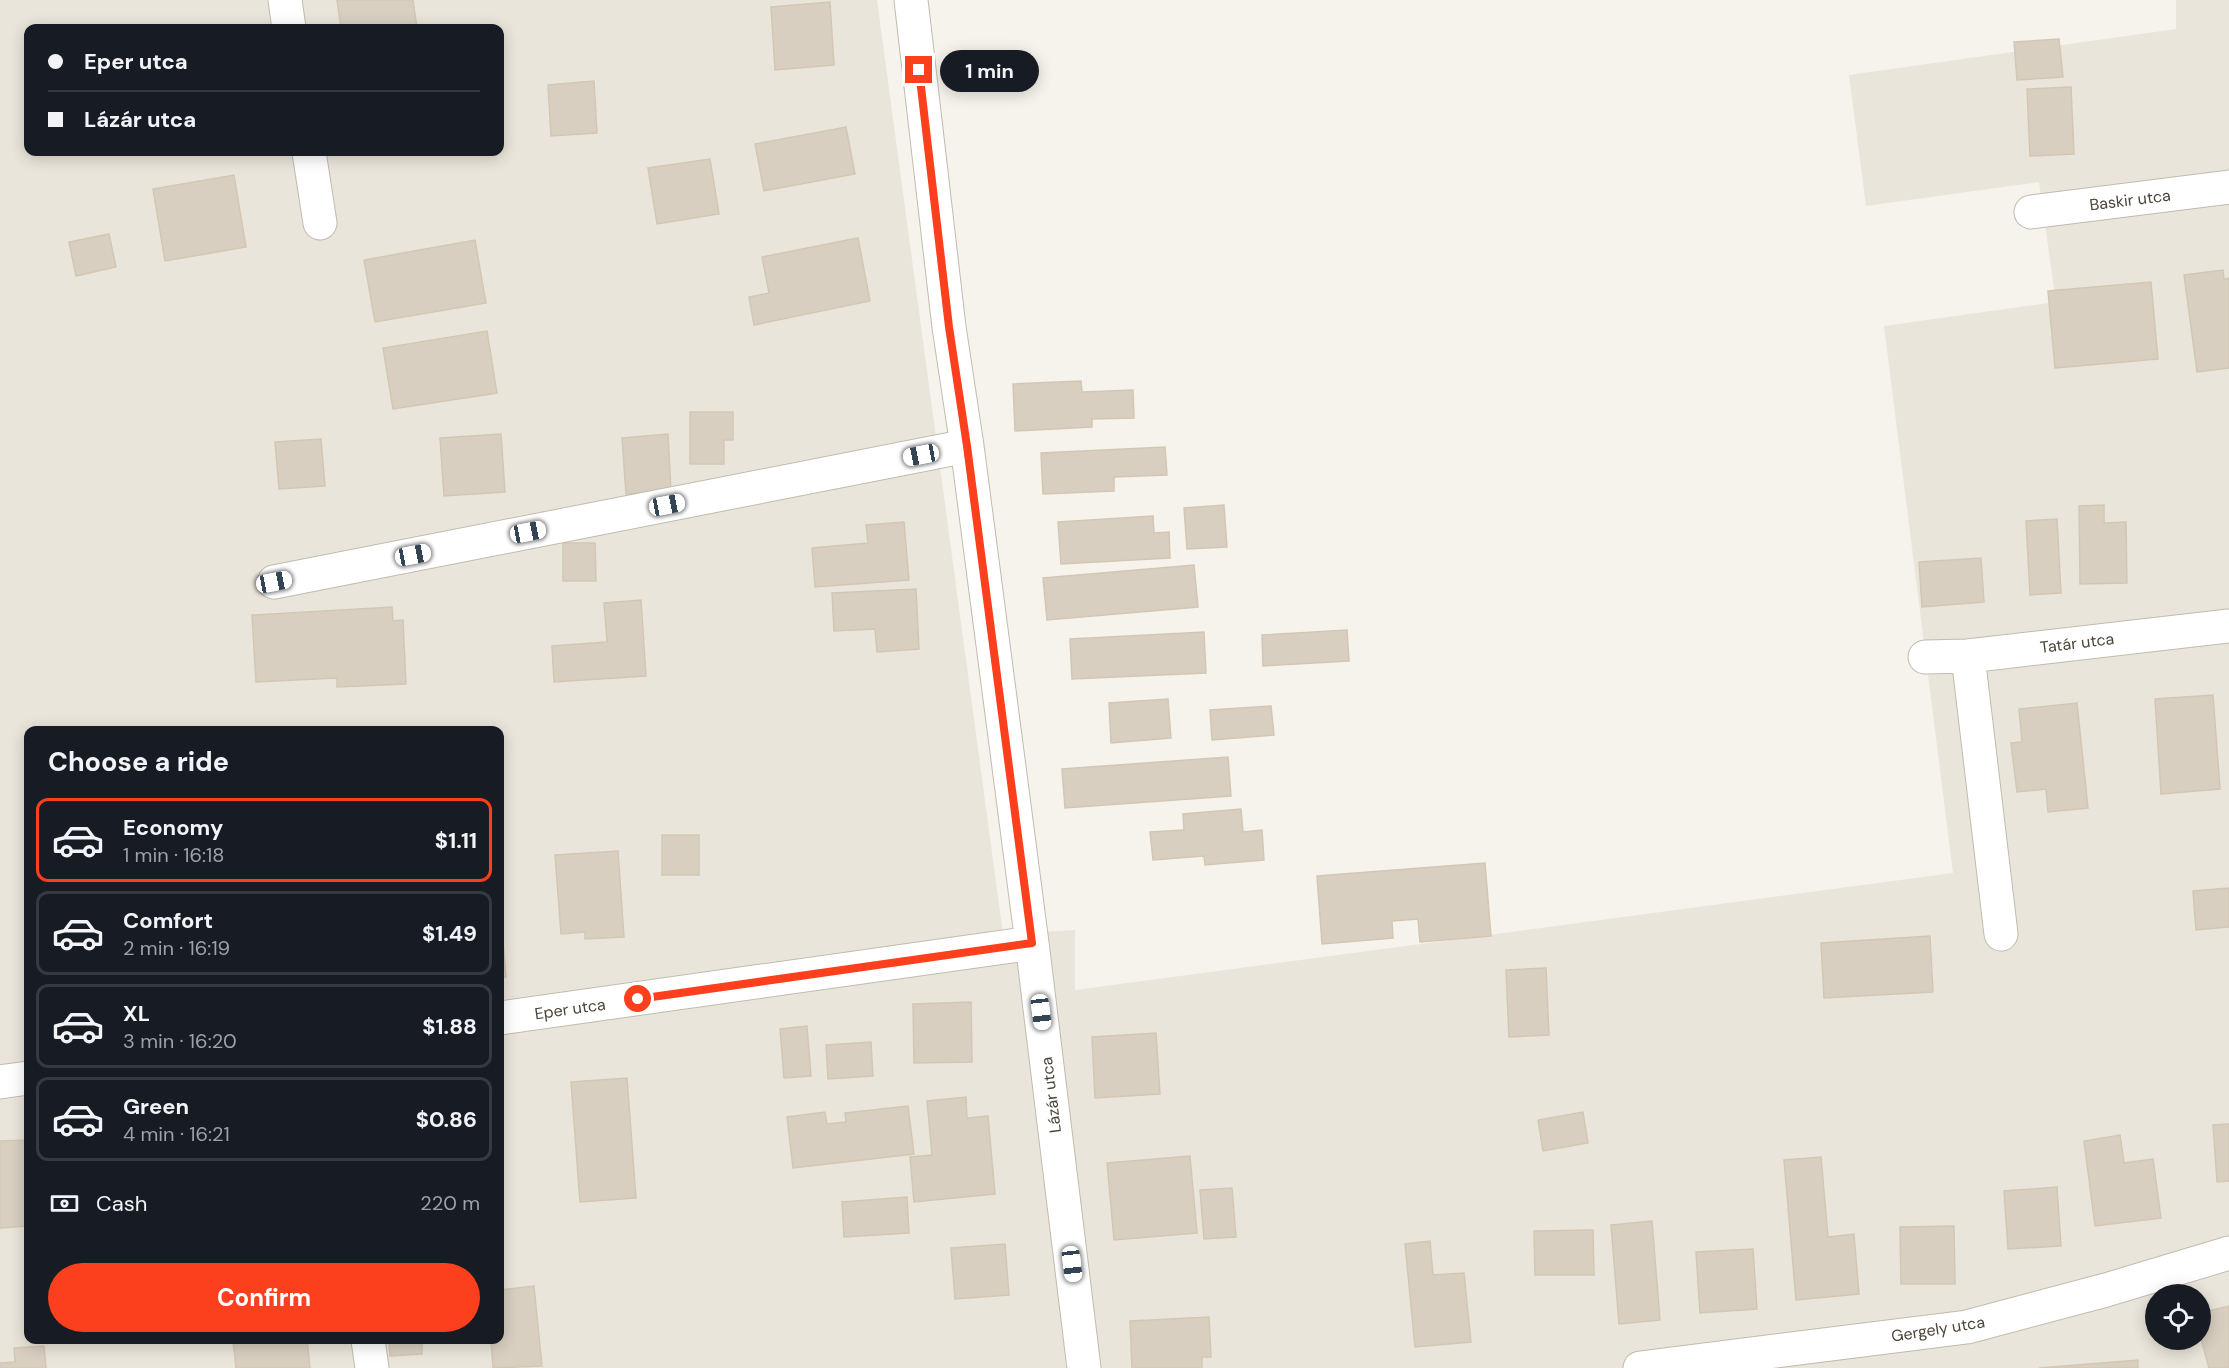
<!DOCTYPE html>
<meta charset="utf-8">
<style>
:root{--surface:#171b24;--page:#242831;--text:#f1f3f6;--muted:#9ea1a6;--line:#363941;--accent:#fc3f1d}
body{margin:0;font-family:"DM Sans",sans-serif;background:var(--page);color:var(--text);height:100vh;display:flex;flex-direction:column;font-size:22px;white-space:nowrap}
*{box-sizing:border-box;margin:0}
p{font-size:20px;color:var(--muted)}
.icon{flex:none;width:33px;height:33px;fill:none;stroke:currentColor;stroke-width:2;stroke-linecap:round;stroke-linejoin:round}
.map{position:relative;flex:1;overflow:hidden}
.side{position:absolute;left:24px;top:726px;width:480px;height:618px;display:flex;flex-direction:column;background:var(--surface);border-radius:12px;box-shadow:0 3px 15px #0003}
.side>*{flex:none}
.guide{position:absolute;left:24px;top:24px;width:480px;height:132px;border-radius:12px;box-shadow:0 3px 15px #0003;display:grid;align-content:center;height:132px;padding:0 24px;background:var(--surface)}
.buttons{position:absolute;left:2145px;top:1284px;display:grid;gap:12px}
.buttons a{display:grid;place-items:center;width:66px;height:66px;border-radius:50%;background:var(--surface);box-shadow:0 3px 15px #0003;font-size:30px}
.end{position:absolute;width:27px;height:27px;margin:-14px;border:8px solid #fc3f1d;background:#fff;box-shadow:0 0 0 3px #fff}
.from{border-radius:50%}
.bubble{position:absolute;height:42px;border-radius:21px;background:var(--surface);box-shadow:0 3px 15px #0003;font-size:20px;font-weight:700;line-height:42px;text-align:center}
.car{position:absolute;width:18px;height:36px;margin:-18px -9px;border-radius:8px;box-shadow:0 0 4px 2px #0007;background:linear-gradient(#fff 24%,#345 0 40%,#fff 0 76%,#345 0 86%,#fff 0)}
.guide b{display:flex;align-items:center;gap:21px;height:57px;font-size:22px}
.guide b+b{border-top:2px solid var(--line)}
.guide i{width:15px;height:15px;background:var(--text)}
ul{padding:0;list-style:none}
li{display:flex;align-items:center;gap:18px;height:84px;margin:0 12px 9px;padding:0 12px;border:3px solid var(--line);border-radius:12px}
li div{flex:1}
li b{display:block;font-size:22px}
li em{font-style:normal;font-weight:700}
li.active{border-color:var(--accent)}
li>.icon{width:54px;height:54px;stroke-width:1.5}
h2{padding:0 24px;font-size:27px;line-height:72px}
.pay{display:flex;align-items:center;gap:15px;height:66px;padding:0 24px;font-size:22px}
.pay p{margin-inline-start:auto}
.button{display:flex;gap:12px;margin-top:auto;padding:12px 24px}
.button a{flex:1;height:69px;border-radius:36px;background:var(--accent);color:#fff;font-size:24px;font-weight:700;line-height:69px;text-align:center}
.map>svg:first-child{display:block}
</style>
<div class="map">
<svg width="2229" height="1368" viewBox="0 0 2229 1368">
<rect width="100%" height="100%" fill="#f6f3ec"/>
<!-- residential -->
<path fill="#eae5da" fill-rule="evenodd" d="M 0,0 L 877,0 L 1003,934 L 1075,930 L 1075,990 L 1953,873 L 1884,326 L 2056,302 L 2039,182 L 1866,206 L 1849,75 L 2176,29 L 2176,0 L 2229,0 L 2229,1368 L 0,1368 ZM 28,28 L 500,28 L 500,152 L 28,152 ZM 28,730 L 500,730 L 500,1340 L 28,1340 ZM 2156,1294 L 2200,1294 L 2200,1340 L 2156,1340 Z"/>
<!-- building -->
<path fill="#d8cfc1" stroke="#d3c7b4" stroke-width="1.5" d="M 337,0 L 413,0 L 417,28 L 341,28 Z
M 830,2 L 834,65 L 775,70 L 771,7 Z
M 2059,39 L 2063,77 L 2017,80 L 2014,42 Z
M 594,81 L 597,133 L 551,136 L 548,85 Z
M 2071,87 L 2074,154 L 2030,156 L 2027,89 Z
M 846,127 L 855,174 L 764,191 L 755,144 Z
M 710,159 L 719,214 L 657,224 L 648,168 Z
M 234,175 L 246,247 L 165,261 L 153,189 Z
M 109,234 L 116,267 L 76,276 L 69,242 Z
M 858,238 L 870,301 L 754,325 L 749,297 L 769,293 L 762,257 Z
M 475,240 L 486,303 L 375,322 L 364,260 Z
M 2223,270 L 2224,279 L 2229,278 L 2229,368 L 2197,372 L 2184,275 Z
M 2151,282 L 2158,359 L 2055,368 L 2048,291 Z
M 487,331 L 497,393 L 393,409 L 383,348 Z
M 1081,381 L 1082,392 L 1133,390 L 1134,418 L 1092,419 L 1092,427 L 1015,431 L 1013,384 Z
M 690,412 L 733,412 L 733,440 L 724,440 L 724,464 L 690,464 Z
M 501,434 L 505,492 L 444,496 L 440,438 Z
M 668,434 L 671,491 L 626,494 L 622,438 Z
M 321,439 L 325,486 L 279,489 L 275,442 Z
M 1165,447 L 1167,475 L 1114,477 L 1114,491 L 1043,494 L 1041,453 Z
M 1224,505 L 1227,547 L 1187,549 L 1184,508 Z
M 2104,505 L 2104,523 L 2126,522 L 2127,583 L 2080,584 L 2079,506 Z
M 1153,516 L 1154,533 L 1169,532 L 1170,558 L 1061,564 L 1058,522 Z
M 2057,519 L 2061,593 L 2030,595 L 2026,521 Z
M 904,522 L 909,580 L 815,587 L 812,548 L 868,543 L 866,525 Z
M 563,543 L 595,543 L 596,581 L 563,581 Z
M 1981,558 L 1984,602 L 1922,607 L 1919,562 Z
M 1194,565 L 1198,607 L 1047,620 L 1043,578 Z
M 916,589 L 919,649 L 877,652 L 875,629 L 834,631 L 832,593 Z
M 641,600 L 646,676 L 554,682 L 552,646 L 607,642 L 604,603 Z
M 392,607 L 393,621 L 403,620 L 406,684 L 337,687 L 337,678 L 256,682 L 252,615 Z
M 1347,630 L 1349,661 L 1263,666 L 1262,635 Z
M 1204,632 L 1206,673 L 1072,679 L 1070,639 Z
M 2213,695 L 2220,789 L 2161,794 L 2155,699 Z
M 1168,699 L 1171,738 L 1111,743 L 1109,703 Z
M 2077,703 L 2088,808 L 2048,812 L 2046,789 L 2017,792 L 2011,743 L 2022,742 L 2019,709 Z
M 1271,706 L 1274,735 L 1212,740 L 1210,710 Z
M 1228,757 L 1231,796 L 1065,808 L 1062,769 Z
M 1241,809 L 1243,832 L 1262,830 L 1264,860 L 1205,865 L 1204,856 L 1153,860 L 1150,832 L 1184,830 L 1183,814 Z
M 662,835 L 699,835 L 699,875 L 662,875 Z
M 618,851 L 624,937 L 585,939 L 585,932 L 561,934 L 555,855 Z
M 1485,863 L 1491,936 L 1420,942 L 1418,919 L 1392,921 L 1393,938 L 1322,944 L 1317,876 Z
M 2229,888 L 2229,927 L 2196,930 L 2193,891 Z
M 500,916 L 501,916 L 506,977 L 500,978 Z
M 1930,936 L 1933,992 L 1824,998 L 1821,943 Z
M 1546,968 L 1549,1035 L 1509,1037 L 1506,970 Z
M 971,1002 L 972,1062 L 914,1063 L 913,1004 Z
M 807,1026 L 811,1076 L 784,1078 L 780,1029 Z
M 1156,1033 L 1160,1094 L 1095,1098 L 1092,1037 Z
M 871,1042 L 873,1076 L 828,1079 L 826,1045 Z
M 627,1078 L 636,1198 L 580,1202 L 571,1082 Z
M 966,1097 L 967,1118 L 988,1116 L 995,1194 L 914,1202 L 910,1157 L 932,1155 L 927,1101 Z
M 908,1106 L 914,1154 L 793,1168 L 787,1117 L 825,1112 L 827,1124 L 846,1122 L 845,1113 Z
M 1583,1112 L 1588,1143 L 1543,1151 L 1538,1120 Z
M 2229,1124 L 2229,1181 L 2217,1182 L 2213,1125 Z
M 2120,1135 L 2124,1163 L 2153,1159 L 2161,1218 L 2095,1226 L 2084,1141 Z
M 28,1140 L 28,1226 L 0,1228 L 0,1141 Z
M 1190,1156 L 1197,1233 L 1114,1240 L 1107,1163 Z
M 1821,1157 L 1828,1237 L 1854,1234 L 1859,1294 L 1796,1300 L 1784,1160 Z
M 2057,1187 L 2061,1246 L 2008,1249 L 2004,1191 Z
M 1232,1188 L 1236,1237 L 1204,1239 L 1200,1190 Z
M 907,1197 L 909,1233 L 844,1237 L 842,1202 Z
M 1652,1221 L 1660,1320 L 1619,1324 L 1611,1225 Z
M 1954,1226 L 1955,1284 L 1901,1284 L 1900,1227 Z
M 1593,1230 L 1594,1275 L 1535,1275 L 1534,1231 Z
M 1430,1241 L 1433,1275 L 1464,1273 L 1471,1342 L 1415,1347 L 1405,1244 Z
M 1005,1244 L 1009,1295 L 955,1299 L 951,1248 Z
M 1753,1249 L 1757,1309 L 1700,1313 L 1696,1252 Z
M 534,1286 L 542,1366 L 493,1368 L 491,1340 L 500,1340 L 500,1290 Z
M 2229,1306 L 2229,1368 L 2209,1368 L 2200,1335 L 2200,1313 Z
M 1209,1317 L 1211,1357 L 1202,1357 L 1202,1368 L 1132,1368 L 1130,1321 Z
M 233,1340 L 307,1340 L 310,1368 L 236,1368 Z
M 389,1340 L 422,1340 L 422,1354 L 390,1356 Z
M 44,1346 L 46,1368 L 0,1368 L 0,1363 L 15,1362 L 14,1348 Z
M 2138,1360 L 2138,1368 L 2039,1368 Z"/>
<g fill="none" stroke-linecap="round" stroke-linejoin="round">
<!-- street casing -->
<g stroke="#c2bbae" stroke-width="35">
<path id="street" d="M 285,0 L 289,28
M 911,0 L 949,327 L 967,446 L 1032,943 L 1084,1368
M 309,152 L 320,223
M 2031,212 L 2229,187
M 274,582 L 967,446
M 1968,656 L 2001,934
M 1925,657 L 1968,656 L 2229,626
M 500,1018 L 1032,943
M 0,1082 L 28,1078
M 368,1340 L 372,1368
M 1640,1368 L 1967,1327 L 2106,1290 L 2229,1253"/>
</g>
<!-- street -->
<use href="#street" stroke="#fff" stroke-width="33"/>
</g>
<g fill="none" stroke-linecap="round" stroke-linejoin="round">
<!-- route -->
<path stroke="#fc3f1d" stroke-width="8" d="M 638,999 L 1032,943 L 967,446 L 949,327 L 919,70"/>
</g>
<g text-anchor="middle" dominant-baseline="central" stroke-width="4.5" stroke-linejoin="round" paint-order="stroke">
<!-- street labels -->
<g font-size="16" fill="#4b4439" stroke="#fff">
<text transform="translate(2130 200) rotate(-7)">Baskir utca</text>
<text transform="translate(2077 643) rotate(-7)">Tatár utca</text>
<text transform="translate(570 1009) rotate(-8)">Eper utca</text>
<text transform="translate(1051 1095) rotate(-97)">Lázár utca</text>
<text transform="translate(1938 1329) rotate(-9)">Gergely utca</text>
</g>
</g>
</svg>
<div class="buttons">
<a><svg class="icon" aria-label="locate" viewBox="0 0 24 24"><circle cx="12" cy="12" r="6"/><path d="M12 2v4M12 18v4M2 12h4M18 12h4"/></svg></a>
</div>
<i class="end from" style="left:638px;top:999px"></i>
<i class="end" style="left:919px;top:70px"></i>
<div class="bubble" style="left:940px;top:50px;width:99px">1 min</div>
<i class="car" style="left:921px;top:455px;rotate:259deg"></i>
<i class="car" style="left:667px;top:505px;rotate:79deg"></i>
<i class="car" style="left:528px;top:532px;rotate:79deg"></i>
<i class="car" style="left:413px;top:555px;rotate:79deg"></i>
<i class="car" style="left:274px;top:582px;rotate:79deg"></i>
<i class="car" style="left:1041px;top:1012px;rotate:173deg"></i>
<i class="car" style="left:1072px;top:1264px;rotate:173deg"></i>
<div class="guide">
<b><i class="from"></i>Eper utca</b>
<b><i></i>Lázár utca</b>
</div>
<section class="side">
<h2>Choose a ride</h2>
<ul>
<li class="active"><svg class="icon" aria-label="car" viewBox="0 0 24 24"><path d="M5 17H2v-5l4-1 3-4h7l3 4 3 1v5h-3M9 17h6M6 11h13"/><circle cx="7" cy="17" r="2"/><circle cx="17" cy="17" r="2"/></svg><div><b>Economy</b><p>1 min · 16:18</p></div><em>$1.11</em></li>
<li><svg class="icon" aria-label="car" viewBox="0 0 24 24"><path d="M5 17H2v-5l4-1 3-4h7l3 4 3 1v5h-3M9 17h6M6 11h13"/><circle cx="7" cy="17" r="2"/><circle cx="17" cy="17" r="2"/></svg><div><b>Comfort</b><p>2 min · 16:19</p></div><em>$1.49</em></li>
<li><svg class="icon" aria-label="car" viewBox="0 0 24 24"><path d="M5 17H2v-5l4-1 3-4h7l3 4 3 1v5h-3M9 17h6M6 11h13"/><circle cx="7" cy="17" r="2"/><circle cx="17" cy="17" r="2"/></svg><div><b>XL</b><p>3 min · 16:20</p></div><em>$1.88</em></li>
<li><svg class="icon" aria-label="car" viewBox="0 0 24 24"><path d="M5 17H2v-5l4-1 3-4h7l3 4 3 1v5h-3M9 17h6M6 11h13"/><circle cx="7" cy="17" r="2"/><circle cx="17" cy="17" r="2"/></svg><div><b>Green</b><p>4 min · 16:21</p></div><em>$0.86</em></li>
</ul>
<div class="pay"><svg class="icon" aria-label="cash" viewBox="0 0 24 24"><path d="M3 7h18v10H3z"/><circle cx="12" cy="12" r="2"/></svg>Cash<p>220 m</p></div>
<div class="button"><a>Confirm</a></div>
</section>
</div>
